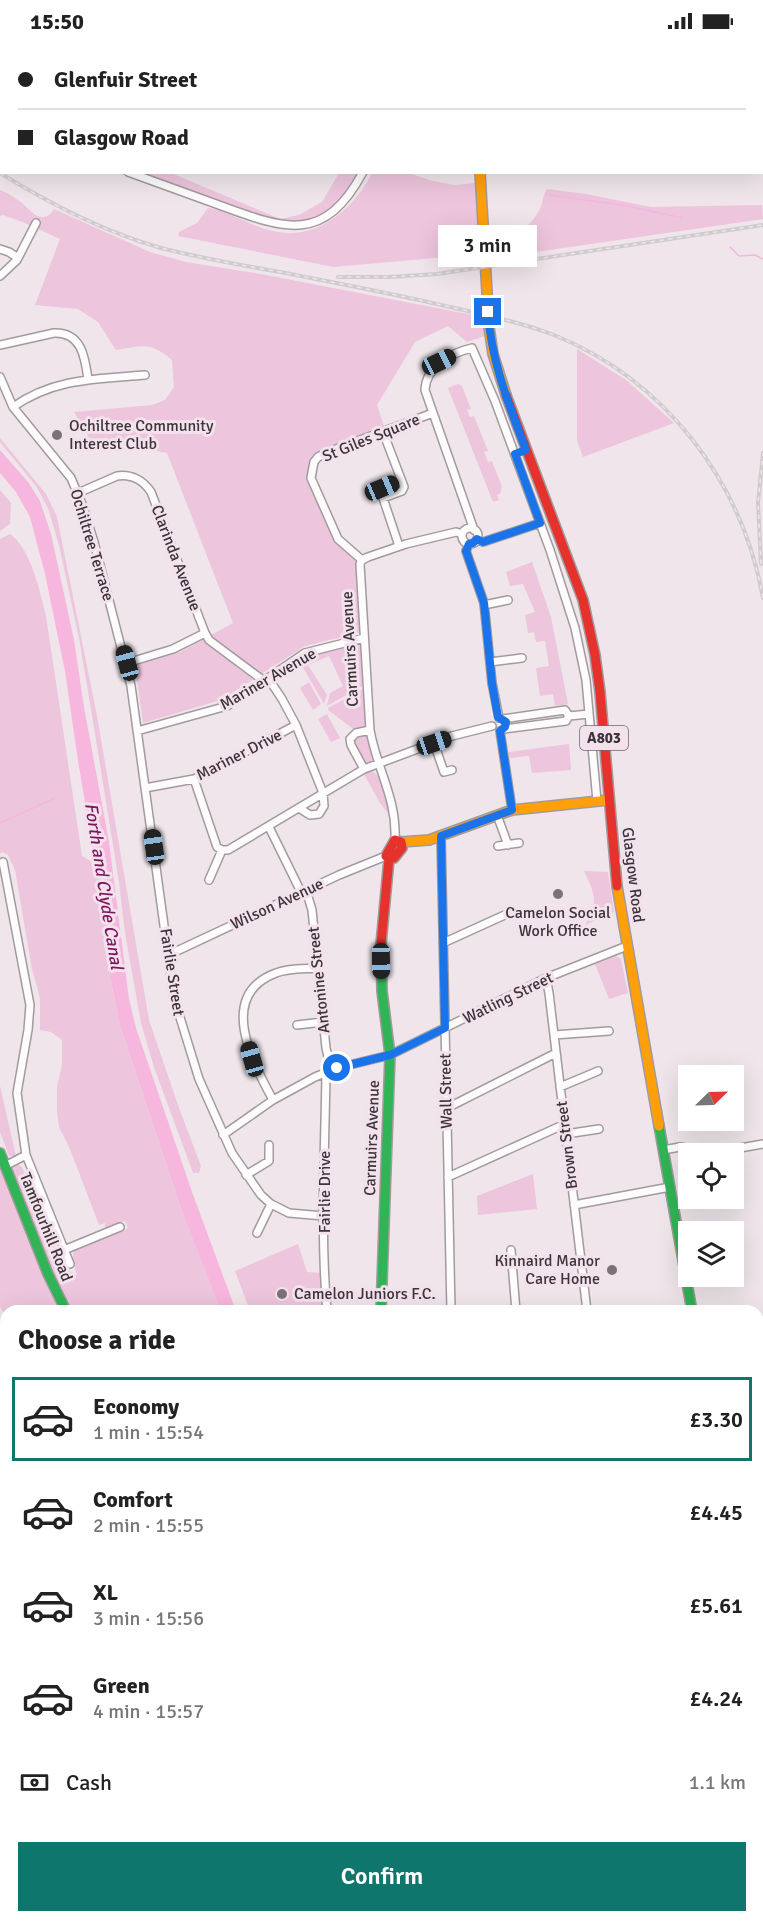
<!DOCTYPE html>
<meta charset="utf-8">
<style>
:root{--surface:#fff;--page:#f6f6f6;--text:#222;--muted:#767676;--line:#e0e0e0;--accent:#0f766e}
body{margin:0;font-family:Signika,sans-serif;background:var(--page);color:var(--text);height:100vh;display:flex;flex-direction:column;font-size:22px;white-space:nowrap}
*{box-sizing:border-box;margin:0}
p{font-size:20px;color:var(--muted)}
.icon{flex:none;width:33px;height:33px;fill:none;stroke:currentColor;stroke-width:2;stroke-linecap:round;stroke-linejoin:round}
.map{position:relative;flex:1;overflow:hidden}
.drawer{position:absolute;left:0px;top:1263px;width:764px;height:618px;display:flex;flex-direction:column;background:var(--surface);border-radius:18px 18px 0 0;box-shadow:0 6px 24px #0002}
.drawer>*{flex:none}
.banner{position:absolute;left:0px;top:0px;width:764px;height:132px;box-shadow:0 6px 24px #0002;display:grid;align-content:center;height:132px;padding:0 18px;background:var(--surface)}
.needle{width:39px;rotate:67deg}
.fabs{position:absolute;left:678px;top:1023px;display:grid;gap:12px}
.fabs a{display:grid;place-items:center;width:66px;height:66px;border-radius:0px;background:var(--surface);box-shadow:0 6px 24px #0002;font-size:30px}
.end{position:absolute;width:27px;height:27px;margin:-14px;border:8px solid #1a73e8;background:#fff;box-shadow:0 0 0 3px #fff}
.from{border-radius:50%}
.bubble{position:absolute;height:42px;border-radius:0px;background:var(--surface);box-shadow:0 6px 24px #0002;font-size:20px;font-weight:600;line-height:42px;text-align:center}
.car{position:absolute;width:18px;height:36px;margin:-18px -9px;border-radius:8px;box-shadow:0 0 4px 2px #0007;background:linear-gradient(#222 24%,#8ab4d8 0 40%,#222 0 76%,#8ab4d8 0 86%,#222 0)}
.banner b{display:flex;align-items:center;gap:21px;height:57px;font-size:22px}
.banner b+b{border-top:2px solid var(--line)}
.banner i{width:15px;height:15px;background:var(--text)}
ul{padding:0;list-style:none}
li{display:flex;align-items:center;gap:18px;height:84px;margin:0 12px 9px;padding:0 6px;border:3px solid transparent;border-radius:0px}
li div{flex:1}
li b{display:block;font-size:22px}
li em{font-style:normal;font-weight:600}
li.active{border-color:var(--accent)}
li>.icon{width:54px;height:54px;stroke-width:1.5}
h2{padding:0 18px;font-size:27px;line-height:72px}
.pay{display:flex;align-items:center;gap:15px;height:66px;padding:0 18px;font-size:22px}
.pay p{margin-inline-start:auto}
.button{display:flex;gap:12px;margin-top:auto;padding:12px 18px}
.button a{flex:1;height:69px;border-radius:0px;background:var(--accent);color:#fff;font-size:24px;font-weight:600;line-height:69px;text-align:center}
.status{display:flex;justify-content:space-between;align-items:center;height:42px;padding:0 30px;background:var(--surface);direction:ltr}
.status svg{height:16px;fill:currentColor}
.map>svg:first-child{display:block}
</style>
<div class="status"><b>15:50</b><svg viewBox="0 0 49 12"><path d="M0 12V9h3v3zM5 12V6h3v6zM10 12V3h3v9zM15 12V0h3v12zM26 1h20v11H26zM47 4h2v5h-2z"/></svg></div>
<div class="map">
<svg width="763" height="1881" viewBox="0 0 763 1881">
<rect width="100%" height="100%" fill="#efe5ea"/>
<!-- green -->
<path fill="#edc5dd" d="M 141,131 L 171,131 L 280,177 L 299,173 L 322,160 L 339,131 L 359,131 C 339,170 320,183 275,180 Z
M 372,131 L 409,131 L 429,138 L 454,143 L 475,141 L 481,212 L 333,225 L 178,194 L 179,190 L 197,181 L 208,166 C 231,170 250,184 273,189 C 316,200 354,167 372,131 Z
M 547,147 L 586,152 L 651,165 L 762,163 L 763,177 L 529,211 L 494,213 C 509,200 529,186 539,169 C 543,163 542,154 547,147 Z
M 0,148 C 8,151 15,156 22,161 C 31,169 43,185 54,167 L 150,210 L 186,220 L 261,232 L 483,275 L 485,294 L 467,300 L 448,284 L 415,300 L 377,363 L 384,384 L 325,406 L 315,411 L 311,420 L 308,434 L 336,499 L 356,516 L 361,590 L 305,604 L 221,658 L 143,681 L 135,624 L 180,610 L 233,581 L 167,411 L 120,402 L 95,406 L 74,370 L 152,363 L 165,358 L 174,345 L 172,318 C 150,299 142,304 116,308 L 98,280 L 78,267 L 35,263 L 60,197 L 25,181 L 3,173 L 0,174 Z
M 577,307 L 626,338 L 674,381 L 583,415 L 577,398 Z
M 458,342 L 462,344 L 471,367 L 467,368 L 470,375 L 474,374 L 488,409 L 484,410 L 488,420 L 492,419 L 502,445 L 500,452 L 497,453 L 499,458 L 493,460 L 448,346 Z
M 0,396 L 46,452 L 57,475 L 97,674 L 149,978 L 179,1066 L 201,1124 L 199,1131 L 193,1131 L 154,1025 L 141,981 L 125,891 L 119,840 L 91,667 L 79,596 L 59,503 L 48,466 L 36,444 L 0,400 Z
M 0,448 L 11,461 L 10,482 L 0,489 Z
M 10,492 C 31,507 40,550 46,574 L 82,814 L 96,822 L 113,951 L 119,980 L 184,1175 L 221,1269 L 70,1269 L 62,1257 L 11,1133 L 11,1125 L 16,1122 L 22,1125 L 64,1226 L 77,1233 L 72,1217 L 74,1209 L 128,1186 L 125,1179 L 105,1186 L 105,1181 L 99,1183 L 70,1107 L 59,1085 L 57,1069 L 57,1045 L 62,1023 L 62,998 L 51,990 L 40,988 L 40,956 L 32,927 L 15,828 L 8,813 L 2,810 L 0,812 L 0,497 Z
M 532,520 L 551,575 L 568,662 L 555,664 L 553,652 L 540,654 L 536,626 L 549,624 L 545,599 L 536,600 L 534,590 L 528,591 L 525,573 L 535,570 L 523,542 L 510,544 L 506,530 Z
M 356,600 C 367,608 364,631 364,643 L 327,664 L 330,651 L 343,644 L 329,614 L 308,623 L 327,653 L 324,662 L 301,622 L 302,616 L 317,609 Z
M 309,640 L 321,662 L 313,668 L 300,646 Z
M 365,646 L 368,687 L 356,689 L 328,668 L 328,666 Z
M 327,672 L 340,696 L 331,700 L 318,677 Z
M 366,692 L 374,715 L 373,718 L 368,723 L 363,720 L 352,702 L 355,694 Z
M 569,702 L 571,728 L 532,731 L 529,714 L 509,716 L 509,710 Z
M 372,729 C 385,736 388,761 390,774 L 380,761 L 364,732 Z
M 584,829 L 608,830 L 614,870 L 585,883 C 599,861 595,852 584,829 Z
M 616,914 L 621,917 L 628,951 L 609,957 L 595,922 Z
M 0,1044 L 16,1114 L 9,1114 L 0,1090 Z
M 0,1125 L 59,1269 L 6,1269 L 6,1275 L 0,1265 Z
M 533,1132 L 537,1167 L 478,1173 L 477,1154 Z
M 298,1202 L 307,1230 L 321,1231 L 321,1269 L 250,1269 L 235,1229 Z
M 0,1388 L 6,1392 L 6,1428 L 0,1430 Z
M 5,1528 L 6,1799 L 0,1800 L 0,1531 Z
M 431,1875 L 485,1875 L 488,1881 L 431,1881 Z"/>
<!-- water -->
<path fill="#f7b6dd" d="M 0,408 L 28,440 L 40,459 L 51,492 L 74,598 L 84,665 L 109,800 L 129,957 L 136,986 L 192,1150 L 236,1269 L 221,1269 L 184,1175 L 119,980 L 110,934 L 99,842 L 78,719 L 65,629 L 45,532 L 30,475 L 16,450 L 0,431 Z"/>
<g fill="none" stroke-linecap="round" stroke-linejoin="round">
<!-- stream -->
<path stroke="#f7b6dd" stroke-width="1.5" d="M 550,153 L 628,164 L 682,176
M 730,205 L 739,214 L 755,213 L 763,217
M 0,781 L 55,756"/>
<!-- street casing -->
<g stroke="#a19b9e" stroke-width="10">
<path id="street" d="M 0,104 L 2,106
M 128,130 C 159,141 189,152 219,163 C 284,187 324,203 363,130
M 0,207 L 9,210 L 18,216
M 0,234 L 17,218 L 36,181
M 0,303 L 54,291 C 82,290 85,316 88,337
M 0,335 L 13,365 L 71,436 L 82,462 L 94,500 L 131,644 L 174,956 L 199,1037 L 232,1111 L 261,1153 L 271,1162 L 289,1171 L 324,1174
M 13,365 C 54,336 97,337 145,333
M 383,390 L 401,437
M 401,437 L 404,445 L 402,449 L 383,456 L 382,445 Z
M 78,451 L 117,434 C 131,432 143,438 151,450 L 205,591 L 209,598 L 264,639
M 383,456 L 399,504
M462 494a8 8 0 1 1 16 0a8 8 0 1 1-16 0Z
M 474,488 L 425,348 C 426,324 451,311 472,306 L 495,359 L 550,508 L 575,586 L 586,638 L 597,759
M 477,497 L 483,500 L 540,481
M 469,502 L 466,509 L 484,561 L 492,641 L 499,676
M 362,518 L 360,522 L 370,688 C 377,728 397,756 395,798
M 362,518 L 338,497 L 311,436 L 314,420 L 318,415 L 328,410 L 433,371
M 362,518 L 368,515 L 406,502 L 456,490 L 462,492
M 484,563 L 508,558
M 490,620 L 522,616
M 127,621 L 173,607 L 205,591
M 268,636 L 282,657 L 296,683 L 323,751 L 324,764 L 319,772 L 310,773 L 299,766
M 503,677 L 565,668 L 569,674
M 504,687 L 566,679 L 569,674 L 589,672
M 137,689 L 227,664 L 305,611 L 364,596
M 500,689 L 512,768
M 434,701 L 444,730 L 452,728
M 364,727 L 351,703 L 350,697 L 356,691 L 370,688
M 194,737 L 217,805 L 222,808 L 228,808 L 364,727 L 452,694 L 492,684
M 145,746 L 194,737 L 296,683
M 497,773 L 508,803
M 269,785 L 301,850
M 441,793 L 451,1269
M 498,804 L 519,801
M 3,820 L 30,963 L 28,988 L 17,1051 L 26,1113 L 70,1222
M 209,838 L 222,808
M 306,848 L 312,868 L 326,1006 L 331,1028
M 443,901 L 509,871
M 167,911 L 179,908 L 339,833 L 386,814
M 546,936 L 549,951 L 587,1269
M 297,983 L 323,980
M 554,993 L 609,989
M 326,1030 C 325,1110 320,1190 327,1269
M 560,1045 L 598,1029
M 273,1058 C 253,1021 216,953 276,931 C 288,926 304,927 317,926
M 447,1066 L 556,1011
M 566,1092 L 599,1087
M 223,1093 L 273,1058 L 315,1035 L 337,1026 L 390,1013 L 546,936 L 627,904
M 663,1108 L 680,1105 L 712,1111 L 763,1102
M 5,1124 L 26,1113
M 246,1133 L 269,1119 L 269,1103
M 448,1135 L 565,1082
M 574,1163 L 670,1145
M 257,1191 L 271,1162
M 64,1208 L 120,1185
M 511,1208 L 516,1269
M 0,1333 L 6,1345
M 758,1358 L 763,1357
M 0,1383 L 6,1386
M 758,1406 L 763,1405
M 0,1434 L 6,1432
M 758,1478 L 763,1477
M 0,1502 L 6,1508
M 758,1687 L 763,1685
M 0,1857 L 6,1860
M 237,1875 L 240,1881
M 510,1875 L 514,1881
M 568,1875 L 571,1881
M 0,1880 L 6,1865
M 198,1881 L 207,1875
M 262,1881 L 272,1875
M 426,1881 L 428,1875"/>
</g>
<!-- fast casing -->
<g stroke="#a19b9e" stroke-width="12">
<path id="fast" d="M 449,0 L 449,2
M 659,1084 L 692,1269
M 0,1111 L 48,1232 L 66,1269
M 381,1269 L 390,1013 L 382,949 L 381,902
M 758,1730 L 763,1727
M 758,1858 L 763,1863
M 607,1875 L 614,1881
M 68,1881 L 69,1875"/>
</g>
<!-- slow casing -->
<g stroke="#a19b9e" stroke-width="12">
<path id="slow" d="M 480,130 L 489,285 L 493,312 L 506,353
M 401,800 L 429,798 L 512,768 L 609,758
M 617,844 L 659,1084
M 757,1875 L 761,1881
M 404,1881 L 405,1875"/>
</g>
<!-- jam casing -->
<g stroke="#a19b9e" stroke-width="12">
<path id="jam" d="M 497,2 L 498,0
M 506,353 L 583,558 L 595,613 L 600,650 L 617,844
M 395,798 L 401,800 L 402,806 L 394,816 L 389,817 L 386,814 Z
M 381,902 L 389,817
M 758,1291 L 763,1290"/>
</g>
<!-- street -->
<use href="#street" stroke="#fdfbfc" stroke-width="7"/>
<!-- fast -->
<use href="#fast" stroke="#30b455" stroke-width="9"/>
<!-- slow -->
<use href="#slow" stroke="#ff9f0a" stroke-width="9"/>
<!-- jam -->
<use href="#jam" stroke="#e5322d" stroke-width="9"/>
<!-- rail casing -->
<g stroke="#cfcccd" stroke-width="4">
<path id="rail" d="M 0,131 C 50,162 104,190 161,206 C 200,216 240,223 280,230 C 337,241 394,252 450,265 C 485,273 520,280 554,293 C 665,338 742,439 763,556
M 338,235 L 389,235 L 437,232 L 763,183
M 761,522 L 758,461 L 763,411"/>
</g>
<!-- rail -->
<use href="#rail" stroke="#f3e1eb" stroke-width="1.5" stroke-dasharray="4.5" stroke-linecap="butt"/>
</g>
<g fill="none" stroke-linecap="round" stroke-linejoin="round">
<!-- route -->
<path stroke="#1a73e8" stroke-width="8" d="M 337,1026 L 390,1013 L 445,986 L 441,794 L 512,768 L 500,689 L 505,685 L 506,680 L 498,675 L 492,641 L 484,561 L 466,509 L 469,502 L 473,501 L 477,497 L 483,500 L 540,481 L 515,412 L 526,408 C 509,363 491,319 488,270"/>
</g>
<!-- markers -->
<g fill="#7a7276" stroke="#f3e1eb" stroke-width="2">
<circle cx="57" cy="393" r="6"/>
<circle cx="558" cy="852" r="6"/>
<circle cx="612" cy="1228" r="6"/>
<circle cx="282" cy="1252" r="6"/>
</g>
<g text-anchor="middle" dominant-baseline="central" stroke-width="6" stroke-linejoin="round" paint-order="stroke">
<!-- shield labels -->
<rect fill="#f3e1eb" stroke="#72686e" stroke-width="1.5" x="580" y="684" width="48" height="24" rx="4.5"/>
<g font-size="15" font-weight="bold" fill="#3b3438">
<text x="604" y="696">A803</text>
</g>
<!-- poi labels -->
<g font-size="16" fill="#3b3438" stroke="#f3e1eb" text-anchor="start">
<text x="69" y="384">Ochiltree Community<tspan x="69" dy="18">Interest Club</tspan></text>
<text x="558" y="871" text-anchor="middle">Camelon Social<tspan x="558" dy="18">Work Office</tspan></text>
<text x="600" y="1219" text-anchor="end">Kinnaird Manor<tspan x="600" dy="18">Care Home</tspan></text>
<text x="294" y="1252">Camelon Juniors F.C.</text>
</g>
<!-- street labels -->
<g font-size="16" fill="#3b3438" stroke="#f3e1eb">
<text transform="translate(371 396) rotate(-22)">St Giles Square</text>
<text transform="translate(92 503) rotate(73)">Ochiltree Terrace</text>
<text transform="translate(176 516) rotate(69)">Clarinda Avenue</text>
<text transform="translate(350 607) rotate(-93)">Carmuirs Avenue</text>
<text transform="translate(268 637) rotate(-30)">Mariner Avenue</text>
<text transform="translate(239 713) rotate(-27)">Mariner Drive</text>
<text transform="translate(633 833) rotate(83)">Glasgow Road</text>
<text transform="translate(277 862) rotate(-25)">Wilson Avenue</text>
<text transform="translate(172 930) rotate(81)">Fairlie Street</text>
<text transform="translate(319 938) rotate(-96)">Antonine Street</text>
<text transform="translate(508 956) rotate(-26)">Watling Street</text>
<text transform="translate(446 1049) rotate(-91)">Wall Street</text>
<text transform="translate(372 1096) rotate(-88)">Carmuirs Avenue</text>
<text transform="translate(567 1103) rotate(-97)">Brown Street</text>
<text transform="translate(325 1150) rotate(-90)">Fairlie Drive</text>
<text transform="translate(46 1185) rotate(68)">Tamfourhill Road</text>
</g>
<!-- water labels -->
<g font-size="18" font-style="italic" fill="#7d175f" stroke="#f3e1eb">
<text transform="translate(104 844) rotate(81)">Forth and Clyde Canal</text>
</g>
</g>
</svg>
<div class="fabs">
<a><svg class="needle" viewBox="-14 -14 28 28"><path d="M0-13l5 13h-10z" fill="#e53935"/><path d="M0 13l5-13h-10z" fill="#767676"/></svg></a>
<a><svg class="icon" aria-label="locate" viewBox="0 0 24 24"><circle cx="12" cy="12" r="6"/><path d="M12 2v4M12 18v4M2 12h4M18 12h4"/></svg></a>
<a><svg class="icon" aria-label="layers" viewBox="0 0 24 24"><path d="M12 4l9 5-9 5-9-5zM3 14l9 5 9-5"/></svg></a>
</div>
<i class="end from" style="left:337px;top:1026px"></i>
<i class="end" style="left:488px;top:270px"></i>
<div class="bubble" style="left:438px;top:183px;width:99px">3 min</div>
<i class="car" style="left:439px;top:320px;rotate:64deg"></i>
<i class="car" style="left:382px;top:446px;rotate:67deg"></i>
<i class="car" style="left:127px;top:621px;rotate:345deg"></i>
<i class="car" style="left:434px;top:701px;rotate:71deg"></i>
<i class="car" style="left:154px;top:805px;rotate:352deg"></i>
<i class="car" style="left:381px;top:919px;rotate:179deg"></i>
<i class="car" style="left:252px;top:1017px;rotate:344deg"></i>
<div class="banner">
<b><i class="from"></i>Glenfuir Street</b>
<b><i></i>Glasgow Road</b>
</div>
<section class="drawer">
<h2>Choose a ride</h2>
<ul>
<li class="active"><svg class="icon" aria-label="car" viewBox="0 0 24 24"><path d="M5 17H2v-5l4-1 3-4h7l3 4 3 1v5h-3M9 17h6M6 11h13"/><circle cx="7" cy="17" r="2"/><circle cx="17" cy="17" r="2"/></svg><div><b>Economy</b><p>1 min · 15:54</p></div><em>£3.30</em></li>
<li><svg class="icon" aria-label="car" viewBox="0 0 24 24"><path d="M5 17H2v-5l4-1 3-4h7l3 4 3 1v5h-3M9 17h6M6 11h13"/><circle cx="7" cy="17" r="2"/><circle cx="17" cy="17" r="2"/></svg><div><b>Comfort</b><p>2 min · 15:55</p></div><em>£4.45</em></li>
<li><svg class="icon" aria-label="car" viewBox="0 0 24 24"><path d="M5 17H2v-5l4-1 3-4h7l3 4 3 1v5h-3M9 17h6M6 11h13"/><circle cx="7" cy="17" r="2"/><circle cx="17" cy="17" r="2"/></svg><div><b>XL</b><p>3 min · 15:56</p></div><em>£5.61</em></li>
<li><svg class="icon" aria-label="car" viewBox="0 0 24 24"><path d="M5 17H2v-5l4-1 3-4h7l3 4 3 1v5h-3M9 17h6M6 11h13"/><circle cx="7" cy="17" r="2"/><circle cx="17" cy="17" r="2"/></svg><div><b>Green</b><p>4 min · 15:57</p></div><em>£4.24</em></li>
</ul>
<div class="pay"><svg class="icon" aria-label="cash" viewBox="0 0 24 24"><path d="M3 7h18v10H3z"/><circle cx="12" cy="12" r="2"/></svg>Cash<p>1.1 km</p></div>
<div class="button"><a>Confirm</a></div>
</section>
</div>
